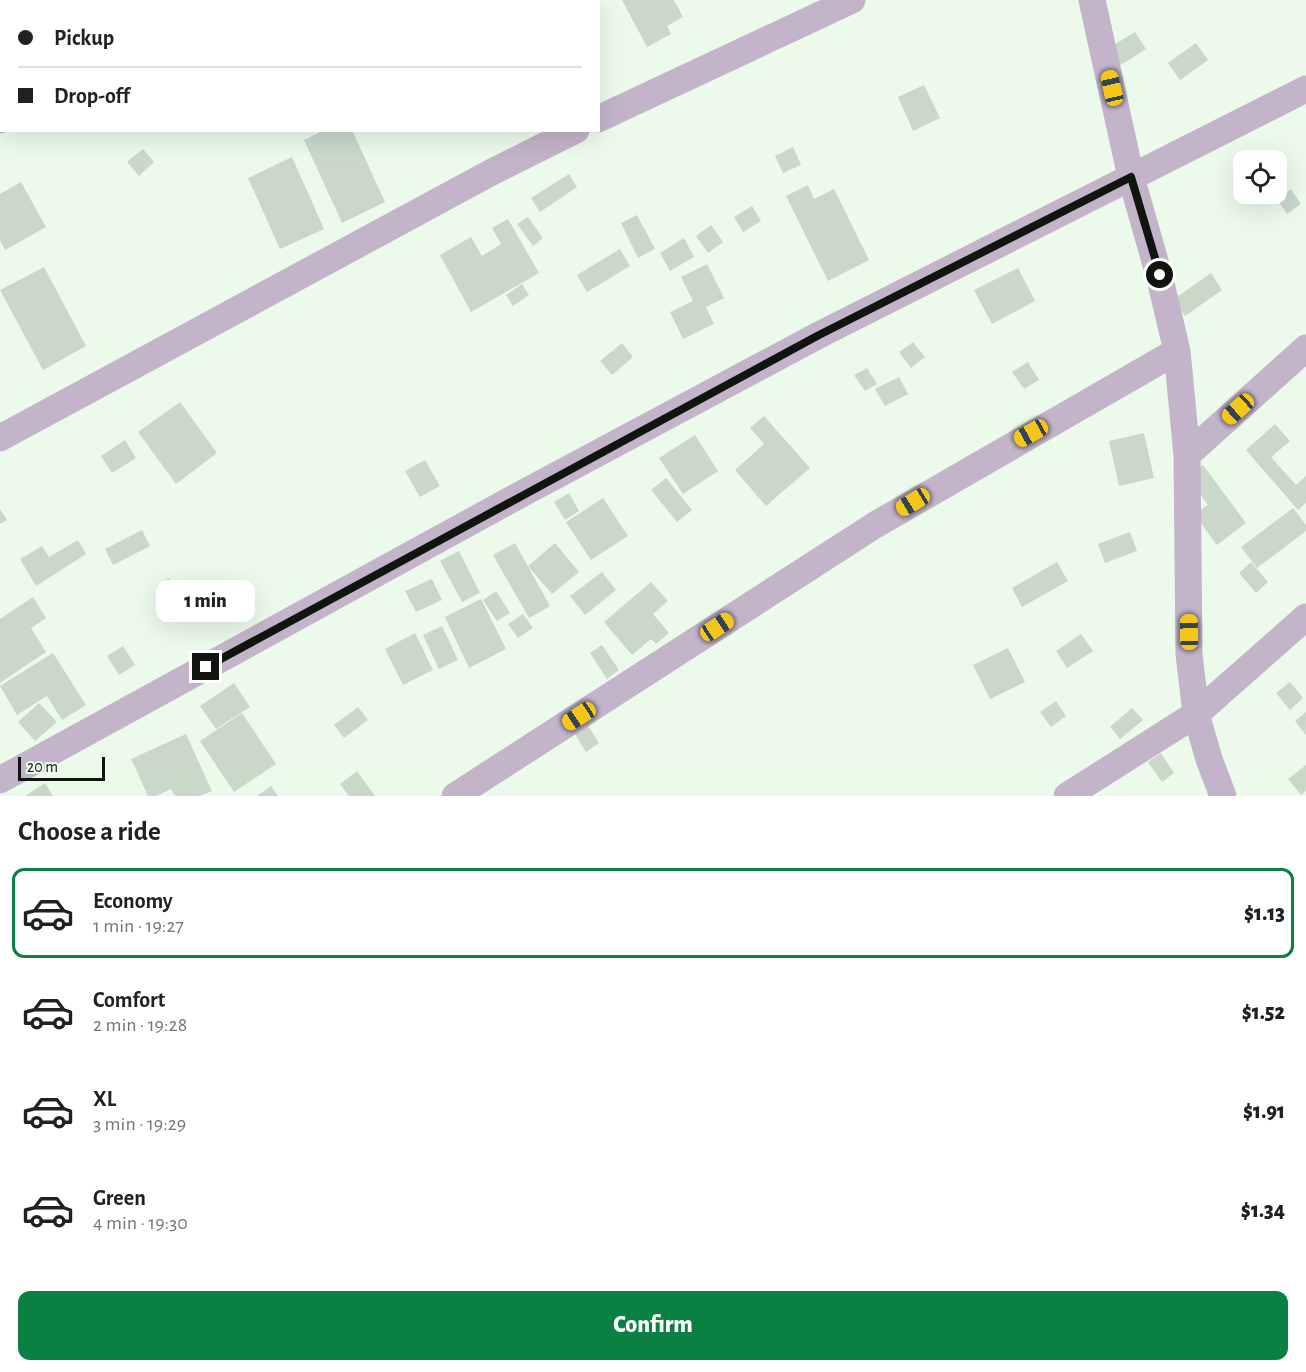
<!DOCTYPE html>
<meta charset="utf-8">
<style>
:root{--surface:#fff;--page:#f6f6f6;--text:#202124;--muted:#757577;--line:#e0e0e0;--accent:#0b8043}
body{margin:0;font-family:"Alegreya Sans",sans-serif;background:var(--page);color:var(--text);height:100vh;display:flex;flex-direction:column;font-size:22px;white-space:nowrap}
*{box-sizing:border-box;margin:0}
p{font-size:20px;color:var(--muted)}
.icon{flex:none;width:33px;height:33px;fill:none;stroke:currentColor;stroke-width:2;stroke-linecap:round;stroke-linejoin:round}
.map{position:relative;height:796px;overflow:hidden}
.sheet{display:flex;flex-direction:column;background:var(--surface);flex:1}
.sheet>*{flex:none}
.banner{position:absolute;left:0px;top:0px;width:600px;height:132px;box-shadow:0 6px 24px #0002;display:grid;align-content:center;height:132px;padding:0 18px;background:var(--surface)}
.buttons{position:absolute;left:1233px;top:150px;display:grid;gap:12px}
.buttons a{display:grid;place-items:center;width:54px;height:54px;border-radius:12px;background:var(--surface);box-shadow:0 6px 24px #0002;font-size:30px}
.scale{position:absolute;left:18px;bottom:15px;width:87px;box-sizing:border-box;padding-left:6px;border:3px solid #101510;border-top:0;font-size:16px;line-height:21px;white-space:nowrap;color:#101510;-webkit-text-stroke:4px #ecfaec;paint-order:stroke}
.end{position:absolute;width:27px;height:27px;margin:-14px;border:8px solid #101510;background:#fff;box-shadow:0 0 0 3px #fff}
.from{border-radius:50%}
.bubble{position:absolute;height:42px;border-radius:12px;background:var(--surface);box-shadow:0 6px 24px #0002;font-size:20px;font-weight:800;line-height:42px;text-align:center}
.car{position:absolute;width:18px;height:36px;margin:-18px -9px;border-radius:8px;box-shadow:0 0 4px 2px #0007;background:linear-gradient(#f5c518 24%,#345 0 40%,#f5c518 0 76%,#345 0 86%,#f5c518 0)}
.banner b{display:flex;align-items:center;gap:21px;height:57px;font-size:22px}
.banner b+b{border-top:2px solid var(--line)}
.banner i{width:15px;height:15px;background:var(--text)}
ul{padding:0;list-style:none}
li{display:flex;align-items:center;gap:18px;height:90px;margin:0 12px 9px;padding:0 6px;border:3px solid transparent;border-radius:12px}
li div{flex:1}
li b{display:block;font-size:22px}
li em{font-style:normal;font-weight:800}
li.selected{border-color:var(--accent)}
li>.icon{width:54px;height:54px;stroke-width:1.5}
h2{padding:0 18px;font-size:27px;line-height:72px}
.action{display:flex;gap:12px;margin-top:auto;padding:12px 18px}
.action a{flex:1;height:69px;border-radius:12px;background:var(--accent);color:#fff;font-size:24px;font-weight:800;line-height:69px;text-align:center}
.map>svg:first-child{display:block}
</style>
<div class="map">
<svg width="1306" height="796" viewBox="0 0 1306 796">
<rect width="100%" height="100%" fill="#ecfaec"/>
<!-- building -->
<path fill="#cad7c9" d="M 622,0 L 674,0 L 683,17 L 667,26 L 671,34 L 647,47 Z
M 1135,32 L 1146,49 L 1102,77 L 1091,59 Z
M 1196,43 L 1208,60 L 1180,80 L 1168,63 Z
M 924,85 L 940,118 L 913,131 L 898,97 Z
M 324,130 L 352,130 L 385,202 L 342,223 L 304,140 Z
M 793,147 L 801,165 L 783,173 L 775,156 Z
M 143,149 L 154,162 L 139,176 L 127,162 Z
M 292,157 L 324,229 L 280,249 L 248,178 Z
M 569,174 L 577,187 L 540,212 L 531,198 Z
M 21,182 L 46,227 L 5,250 L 0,240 L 0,194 Z
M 808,185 L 814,199 L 834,189 L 869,260 L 828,281 L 786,196 Z
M 1291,189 L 1301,204 L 1287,214 L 1277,199 Z
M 752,206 L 761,221 L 743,232 L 734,217 Z
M 637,215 L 655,249 L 638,258 L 621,223 Z
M 528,217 L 543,238 L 533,246 L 517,224 Z
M 508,219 L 539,273 L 471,312 L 440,255 L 471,237 L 482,256 L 501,244 L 492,228 Z
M 711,225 L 723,242 L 708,253 L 696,236 Z
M 684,238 L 694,257 L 670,271 L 660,253 Z
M 620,249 L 630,266 L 587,292 L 577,275 Z
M 707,264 L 724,298 L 706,307 L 714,324 L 683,339 L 670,312 L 693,301 L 681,277 Z
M 44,267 L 86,346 L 43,370 L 0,290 Z
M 1018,268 L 1035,301 L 992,324 L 974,290 Z
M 1211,273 L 1222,290 L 1185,316 L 1174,299 Z
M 522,284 L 529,295 L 513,306 L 506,295 Z
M 913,342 L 925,357 L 911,368 L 899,352 Z
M 622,343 L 633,357 L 612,375 L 600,361 Z
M 1028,362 L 1039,380 L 1024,389 L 1012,372 Z
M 867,368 L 877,384 L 865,391 L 854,375 Z
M 899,377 L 908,394 L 885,406 L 875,389 Z
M 180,402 L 217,453 L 176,484 L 138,432 Z
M 764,416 L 810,468 L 766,506 L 735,470 L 764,444 L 750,428 Z
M 1275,424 L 1290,441 L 1271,457 L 1296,485 L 1306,476 L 1306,503 L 1298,510 L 1246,450 Z
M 1144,433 L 1154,478 L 1119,486 L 1109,441 Z
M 695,435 L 718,471 L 683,494 L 659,458 Z
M 125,440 L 136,458 L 112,473 L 101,456 Z
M 425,460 L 440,486 L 420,497 L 405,471 Z
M 1203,465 L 1246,523 L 1217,545 L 1194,514 L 1208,505 L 1187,476 Z
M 666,478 L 692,510 L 677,522 L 651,490 Z
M 569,493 L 579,511 L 565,520 L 554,502 Z
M 603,498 L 628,536 L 591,560 L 566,522 Z
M 1293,508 L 1306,525 L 1306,531 L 1257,568 L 1241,547 Z
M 0,509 L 7,520 L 0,524 Z
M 142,530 L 150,546 L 113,565 L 105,549 Z
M 1130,532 L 1137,551 L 1105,563 L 1098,544 Z
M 78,540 L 86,554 L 36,586 L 20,559 L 42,546 L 49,557 Z
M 515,543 L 550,606 L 529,618 L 493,555 Z
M 555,543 L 579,572 L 552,594 L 528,566 Z
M 459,551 L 480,593 L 462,602 L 440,561 Z
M 1057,562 L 1068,581 L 1022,607 L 1012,588 Z
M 1251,562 L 1268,582 L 1256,593 L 1239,573 Z
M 602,572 L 616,590 L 585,615 L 570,596 Z
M 169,578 L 181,597 L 168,606 L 156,587 Z
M 432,579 L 442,600 L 416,612 L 405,591 Z
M 651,582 L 668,601 L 653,614 L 669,633 L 656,644 L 651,639 L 632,655 L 604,622 Z
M 496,591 L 510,613 L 497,621 L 483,600 Z
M 33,597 L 46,618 L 31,628 L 46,652 L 0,683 L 0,619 Z
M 481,599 L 506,649 L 469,668 L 445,617 Z
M 523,614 L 533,628 L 518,638 L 508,624 Z
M 442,626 L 458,660 L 439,669 L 423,635 Z
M 415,633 L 433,670 L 403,685 L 385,649 Z
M 1081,634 L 1093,651 L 1067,668 L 1056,651 Z
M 602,645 L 619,670 L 607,679 L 590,653 Z
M 123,646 L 135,665 L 119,675 L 107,656 Z
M 1008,648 L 1025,682 L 990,699 L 973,665 Z
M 53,653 L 86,705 L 62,720 L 47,696 L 17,715 L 0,686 Z
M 1290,682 L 1303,698 L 1290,710 L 1276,693 Z
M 234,683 L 250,707 L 216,729 L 200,706 Z
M 1056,701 L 1066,716 L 1051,727 L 1040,712 Z
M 39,703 L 57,722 L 35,741 L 18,722 Z
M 358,707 L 368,720 L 344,738 L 334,725 Z
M 1132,708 L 1143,720 L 1120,739 L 1110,727 Z
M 1306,712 L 1306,735 L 1295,721 Z
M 242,713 L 276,764 L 234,792 L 200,741 Z
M 588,726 L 599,743 L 586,752 L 575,734 Z
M 186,734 L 212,791 L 200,796 L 175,796 L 171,789 L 156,796 L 148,796 L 131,759 Z
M 1161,753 L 1174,773 L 1162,782 L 1148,762 Z
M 1306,765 L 1306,791 L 1301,795 L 1288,779 Z
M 357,771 L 375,796 L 349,796 L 340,784 Z
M 45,783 L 53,796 L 25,796 Z
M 271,786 L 278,796 L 257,796 Z"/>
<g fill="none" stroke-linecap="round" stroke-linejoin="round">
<!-- minor -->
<path stroke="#c3b4c9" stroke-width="27" d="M 1092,0 L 1131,177 L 1159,275 L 1177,351 L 1187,455 L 1189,654 L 1196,714 L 1209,759 L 1223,796
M 256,2 L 259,0
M 598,119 L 852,0
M 0,120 L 2,119
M 0,438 L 490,173 L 576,130
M 1187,455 L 1306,348
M 0,780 L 514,498 L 819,335 L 1306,89
M 455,796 L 875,525 L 1177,351
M 1067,796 L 1196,714 L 1306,617"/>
</g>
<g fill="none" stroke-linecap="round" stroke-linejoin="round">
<!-- route -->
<path stroke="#101510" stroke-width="8" d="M 206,667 L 819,335 L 1131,177 L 1160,275"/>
</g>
</svg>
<div class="buttons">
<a><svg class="icon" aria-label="locate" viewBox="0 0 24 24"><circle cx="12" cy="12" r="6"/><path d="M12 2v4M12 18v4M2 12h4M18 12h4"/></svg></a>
</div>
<div class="scale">20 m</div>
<i class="end from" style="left:1160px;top:275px"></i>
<i class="end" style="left:206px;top:667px"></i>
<div class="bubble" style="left:156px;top:580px;width:99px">1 min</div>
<i class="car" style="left:1112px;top:88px;rotate:347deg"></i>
<i class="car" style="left:1238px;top:409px;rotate:228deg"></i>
<i class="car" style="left:1031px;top:433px;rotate:241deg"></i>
<i class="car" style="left:913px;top:502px;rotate:239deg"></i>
<i class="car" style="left:717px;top:627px;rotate:57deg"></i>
<i class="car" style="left:1189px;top:632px;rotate:359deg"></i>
<i class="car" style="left:579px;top:716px;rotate:237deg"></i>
<div class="banner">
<b><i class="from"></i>Pickup</b>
<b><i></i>Drop-off</b>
</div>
</div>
<section class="sheet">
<h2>Choose a ride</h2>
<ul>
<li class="selected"><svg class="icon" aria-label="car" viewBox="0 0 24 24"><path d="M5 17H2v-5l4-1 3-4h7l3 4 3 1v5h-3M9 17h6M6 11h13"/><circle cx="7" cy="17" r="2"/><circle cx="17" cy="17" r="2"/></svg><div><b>Economy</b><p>1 min · 19:27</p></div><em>$1.13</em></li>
<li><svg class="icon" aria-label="car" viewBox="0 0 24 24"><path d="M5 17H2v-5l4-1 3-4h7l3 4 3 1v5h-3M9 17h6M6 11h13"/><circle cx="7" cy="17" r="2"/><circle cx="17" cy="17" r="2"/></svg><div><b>Comfort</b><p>2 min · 19:28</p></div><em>$1.52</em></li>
<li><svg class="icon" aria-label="car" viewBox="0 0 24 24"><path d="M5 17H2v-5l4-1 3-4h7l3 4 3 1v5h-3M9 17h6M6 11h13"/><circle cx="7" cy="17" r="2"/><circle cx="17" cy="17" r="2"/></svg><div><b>XL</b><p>3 min · 19:29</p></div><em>$1.91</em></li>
<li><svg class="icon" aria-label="car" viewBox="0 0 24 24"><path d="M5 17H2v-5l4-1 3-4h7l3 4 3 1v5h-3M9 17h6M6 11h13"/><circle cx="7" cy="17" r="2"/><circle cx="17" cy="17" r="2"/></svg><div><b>Green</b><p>4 min · 19:30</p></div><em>$1.34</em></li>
</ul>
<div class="action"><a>Confirm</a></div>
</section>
